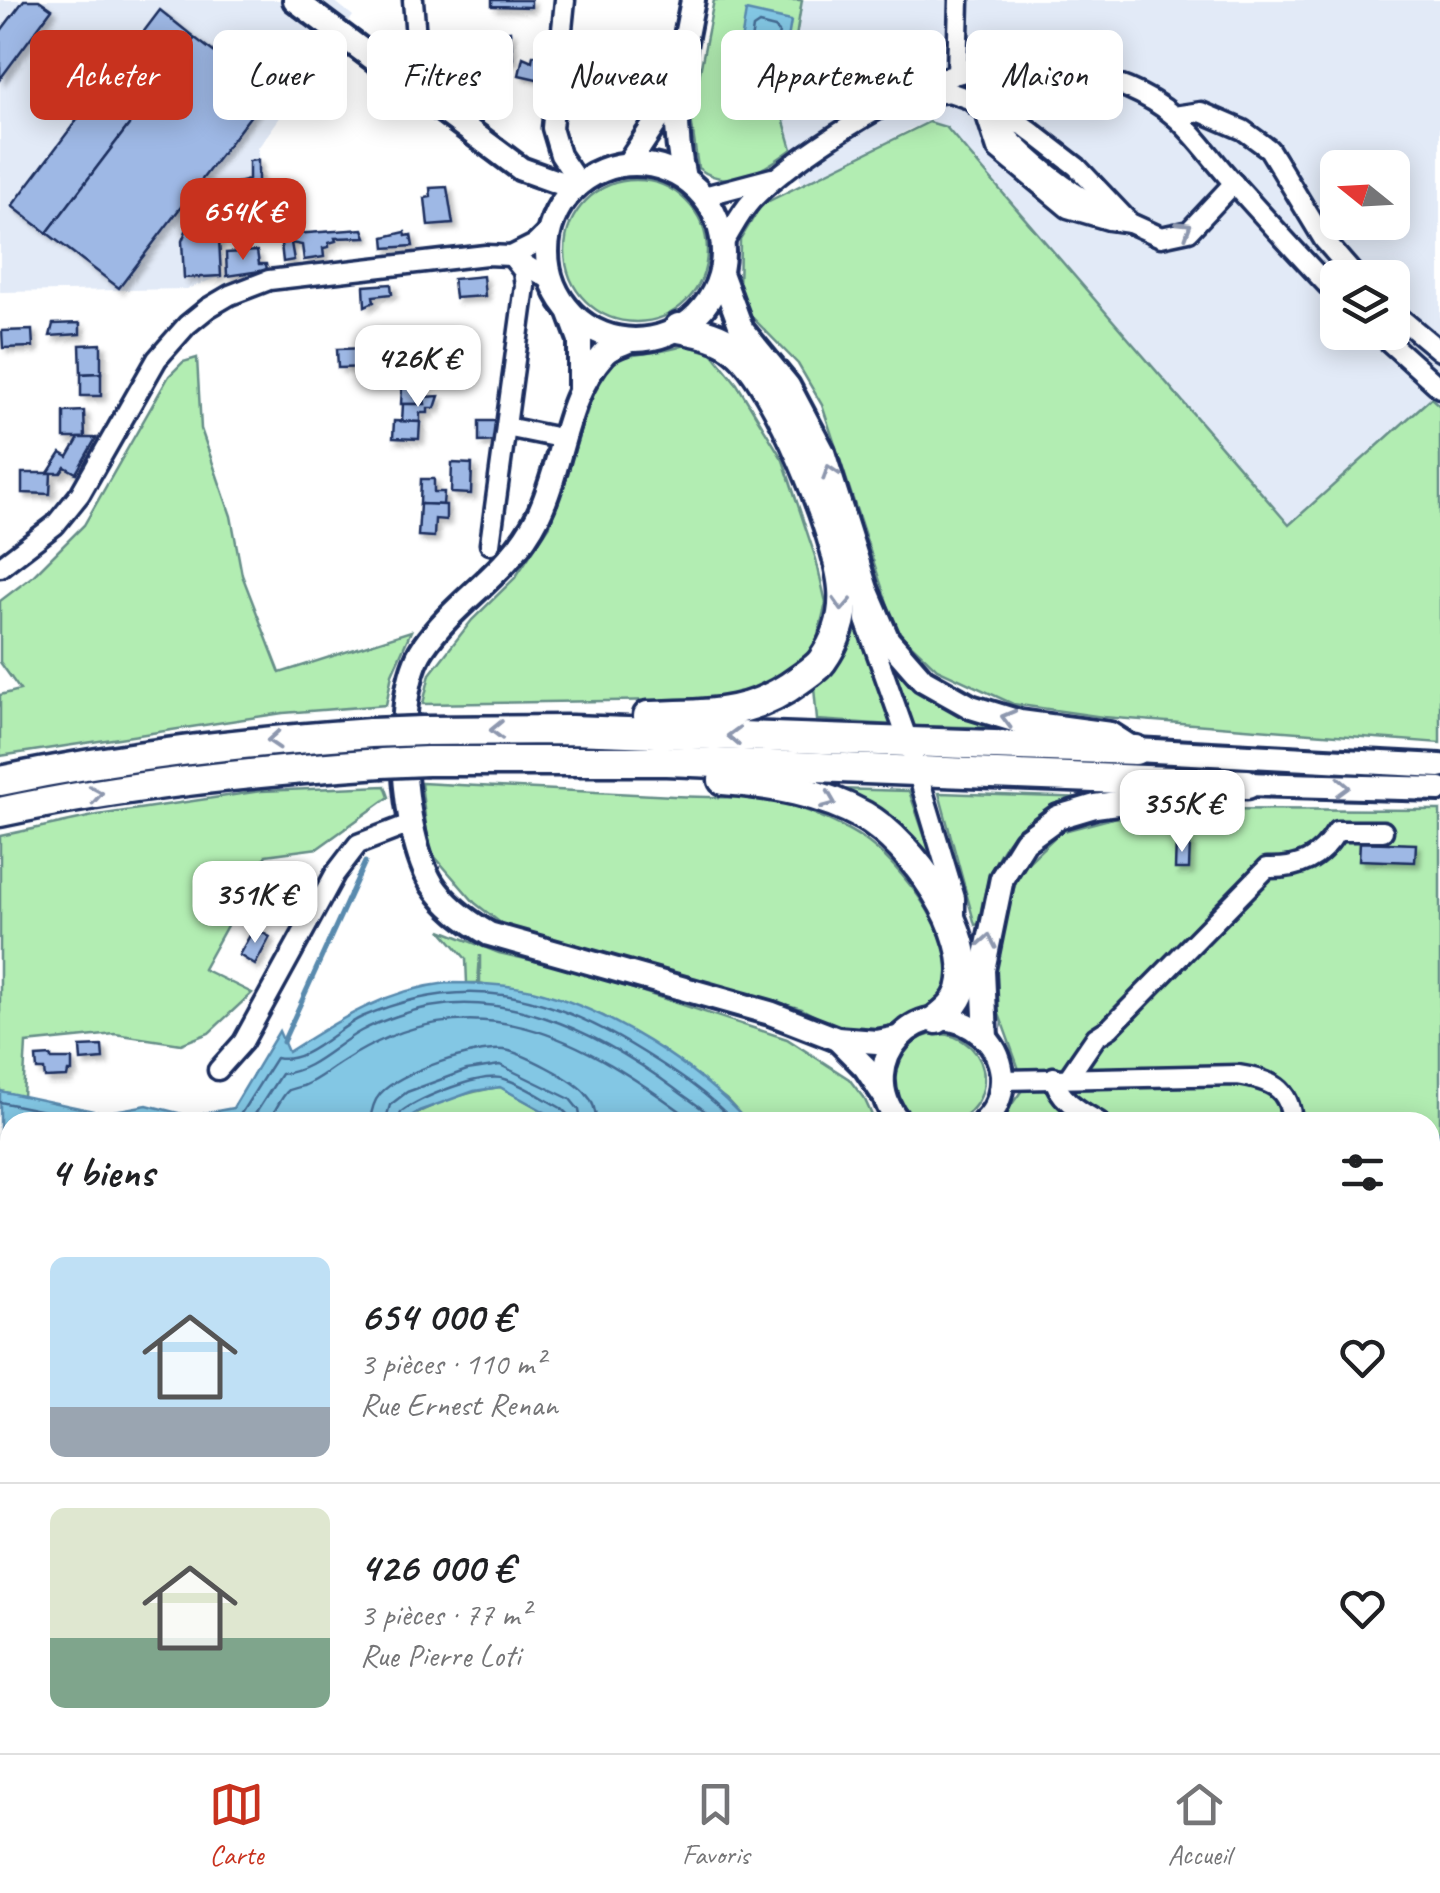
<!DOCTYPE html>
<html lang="fr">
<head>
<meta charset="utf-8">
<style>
	:root { --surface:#fff; --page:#f6f6f6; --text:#202124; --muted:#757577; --line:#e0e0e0; --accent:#c8321e }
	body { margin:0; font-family:Caveat,sans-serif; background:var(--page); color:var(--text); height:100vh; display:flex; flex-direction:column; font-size:38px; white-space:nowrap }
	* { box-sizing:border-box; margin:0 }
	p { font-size:32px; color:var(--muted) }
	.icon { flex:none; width:55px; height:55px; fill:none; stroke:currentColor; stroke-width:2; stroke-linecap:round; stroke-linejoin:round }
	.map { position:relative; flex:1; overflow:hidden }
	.sheet { position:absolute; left:0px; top:1112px; width:1440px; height:642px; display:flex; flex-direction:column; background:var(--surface); border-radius:30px 30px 0 0; box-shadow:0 5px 25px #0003 }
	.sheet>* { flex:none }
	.guide { position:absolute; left:30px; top:30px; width:1380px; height:90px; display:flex; gap:20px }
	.needle { width:65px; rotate:288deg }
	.fabs { position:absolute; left:1320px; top:150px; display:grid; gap:20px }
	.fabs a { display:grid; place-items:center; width:90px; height:90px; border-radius:15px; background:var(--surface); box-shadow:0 5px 25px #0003; font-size:50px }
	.price { position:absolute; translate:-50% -85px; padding:0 22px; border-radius:20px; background:#fff; color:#222; font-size:32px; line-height:65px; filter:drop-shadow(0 2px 5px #0008) }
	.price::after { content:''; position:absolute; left:50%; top:60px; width:30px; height:22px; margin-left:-15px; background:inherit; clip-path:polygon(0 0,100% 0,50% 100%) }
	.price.current { background:var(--accent); color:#fff }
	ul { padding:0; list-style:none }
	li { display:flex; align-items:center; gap:30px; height:250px; padding:0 50px }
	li+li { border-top:2px solid var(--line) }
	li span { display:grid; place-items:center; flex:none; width:280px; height:200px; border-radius:15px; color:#555 }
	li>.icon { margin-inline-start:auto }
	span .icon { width:120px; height:120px; fill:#fffc; stroke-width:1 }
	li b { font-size:42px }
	h2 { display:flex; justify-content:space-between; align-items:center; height:120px; padding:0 50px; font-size:42px }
	.pill { padding:0 35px; border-radius:15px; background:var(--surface); box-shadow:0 5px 25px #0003; font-size:35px; line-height:90px }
	.pill.current { background:var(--accent); color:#fff }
	.tab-bar { display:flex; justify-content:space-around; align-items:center; height:140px; border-top:2px solid var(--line); background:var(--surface); font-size:28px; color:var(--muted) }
	.tab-bar a { display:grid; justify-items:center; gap:5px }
	.tab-bar .current { color:var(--accent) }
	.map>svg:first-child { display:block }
	.built { fill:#e2eaf7; fill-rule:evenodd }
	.green { fill:#b2edb2; stroke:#668e88; stroke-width:2.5 }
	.water { fill:#83c7e4; stroke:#598aae; stroke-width:2.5 }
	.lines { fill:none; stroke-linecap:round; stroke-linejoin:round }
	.shore { stroke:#456c94; stroke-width:2.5 }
	.stream { stroke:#598aae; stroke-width:5 }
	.building { fill:#9eb8e5; stroke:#1b2f5e; stroke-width:2.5; filter:url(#shadow) }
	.minor-casing { stroke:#1b2f5e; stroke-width:25 }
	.major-casing { stroke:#1b2f5e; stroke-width:30 }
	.highway-casing { stroke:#1b2f5e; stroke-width:35 }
	.minor { stroke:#fff; stroke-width:18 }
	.major { stroke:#fff; stroke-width:22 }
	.highway { stroke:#fff; stroke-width:28 }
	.highway-bridge-casing { stroke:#1b2f5e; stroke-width:35; stroke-linecap:butt }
	.highway-bridge { stroke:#fff; stroke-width:28 }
	.oneway { stroke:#8d97ae }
</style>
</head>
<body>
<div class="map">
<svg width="1440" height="1753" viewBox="0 0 1440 1753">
	<defs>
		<filter id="shadow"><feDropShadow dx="4.5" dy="4.5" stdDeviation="2.5" flood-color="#0004"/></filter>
	</defs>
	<rect width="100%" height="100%" fill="#fff"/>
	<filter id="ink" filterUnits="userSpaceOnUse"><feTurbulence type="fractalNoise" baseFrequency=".01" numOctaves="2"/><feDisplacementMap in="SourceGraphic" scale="20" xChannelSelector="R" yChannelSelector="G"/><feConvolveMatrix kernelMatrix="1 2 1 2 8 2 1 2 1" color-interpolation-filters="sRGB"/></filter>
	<g filter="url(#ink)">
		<g class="built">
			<path d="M0 0H333L353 16 258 148V185L220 196 218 220 221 276 187 289 0 292Z"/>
			<path d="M802 0H1440V406L1430 398 1290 526 946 127 929 122 910 129 802 187 783 118ZM1338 168H1392V222H1338ZM1338 278H1392V332H1338Z"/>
			<path d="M1440 1516V1753H1160L1169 1745H1430V1518Z"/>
		</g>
		<g class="green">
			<path d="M714 0H802L783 118 792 149C764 170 731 193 698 168L691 118Z"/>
			<path d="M929 122 946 127 1289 525 1431 398 1440 406V743L1103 717 1013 704 937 669 896 630 822 405 798 364 751 316 739 295 740 240 761 205Z"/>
			<circle cx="636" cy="251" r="71"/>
			<path d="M685 345 712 353 737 384 783 460 816 559 826 603 815 647 785 677 729 699 423 704 430 674 472 620 515 578 550 525 602 366C627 350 657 356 685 345Z"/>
			<path d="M197 358 201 429 231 516 242 575 280 673 411 631 392 674 386 705 283 713 0 756V695L20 690 0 662V601L33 576 84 525 169 376 183 362Z"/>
			<path d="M854 609 891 725 817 720 814 688 833 667Z"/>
			<path d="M892 661 1009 728 912 726Z"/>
			<path d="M421 783C505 787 589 792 673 796 707 798 746 795 779 802 803 807 850 828 869 843 908 873 982 965 929 1011 922 1018 911 1021 902 1025 867 1041 834 1027 802 1009L507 928 475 903 429 850Z"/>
			<path d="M385 786 389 797 318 848 266 855 203 969 252 993 209 1033 181 1044 115 1034 26 1043 23 1097 0 1091V836L98 815 261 791Z"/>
			<path d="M834 789 909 791 935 866C902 826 880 812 834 789Z"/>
			<path d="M939 793 1090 798C1073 804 1054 809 1038 817 998 836 984 884 979 924L975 925Z"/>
			<path d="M1186 809 1440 810V1131L1430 1137V1122H999L1025 1086 989 986 1001 927 1020 870 1060 832 1113 818Z"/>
			<path d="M441 930 499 953 579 971 787 1039 849 1079 865 1100 875 1122H747L727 1100 670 1057 603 1016 480 983V955L478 983H467L466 959Z"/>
			<circle cx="939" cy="1079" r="45"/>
			<path d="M500 1087 563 1122H401C431 1104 465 1092 500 1087Z"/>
			<path d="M10 1690V1745H346L340 1753H0V1695Z"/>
		</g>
		<g class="water">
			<path d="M746 11 791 21 778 99 731 103Z"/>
			<path d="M447 983C476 983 504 984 532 990 608 1009 696 1064 747 1122H563L500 1087 474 1091 419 1111 402 1122H10V1199L0 1197V1091L103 1113 147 1105 190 1116 233 1108 279 1031 288 1052C340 1019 385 990 447 983Z"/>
			<path d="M1440 1131V1442L1430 1447V1137Z"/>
		</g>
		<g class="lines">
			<g class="shore">
				<path d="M759 24 775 28 779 32 770 86 767 90 748 91 744 85 753 28Z"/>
				<path d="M0 1102 98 1122"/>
				<path d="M210 1122 240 1115 276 1058C306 1065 335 1029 362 1017 467 971 550 994 643 1052 675 1072 709 1094 734 1122"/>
				<path d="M250 1122 281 1074C311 1072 335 1045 361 1031 372 1025 385 1020 397 1016 494 979 599 1032 675 1089 689 1100 705 1109 717 1122"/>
				<path d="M268 1122C274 1114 281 1096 289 1090 289 1090 302 1086 303 1086 317 1080 329 1070 342 1062 476 975 582 1038 695 1122"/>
				<path d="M370 1122C371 1112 373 1102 380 1094 400 1072 475 1047 504 1050 521 1052 575 1080 586 1094 594 1102 596 1112 596 1122"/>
				<path d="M385 1122 390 1105 407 1092 467 1070 500 1065 570 1099 579 1110 581 1122"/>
				<path d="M398 1122 401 1112C420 1098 483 1071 505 1079 524 1085 544 1099 561 1108L568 1115 569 1122"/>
			</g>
			<path class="stream" d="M283 1042 365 862"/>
		</g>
		<g class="building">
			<path d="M24 0H39L52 9 0 79V32Z"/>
			<path d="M492 0H531V7L492 6Z"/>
			<path d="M160 10 195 38 47 233 12 206Z"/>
			<path d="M510 31 513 60 479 65 478 61 464 63 461 38Z"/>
			<path d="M195 38 268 93 119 288 47 233Z"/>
			<path d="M533 55 544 56 541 80 519 75 523 57 532 61Z"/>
			<path d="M258 160V185L230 193 228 190 238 187 237 183 249 180V161Z"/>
			<path d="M447 187 453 224 428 226 425 198 431 197 430 188Z"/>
			<path d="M218 220 221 276 184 278 182 241 190 221Z"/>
			<path d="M363 229 366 237 335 238 336 241 329 243V247L323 248 324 257 304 260 302 245 291 243 294 260 283 262 280 235Z"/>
			<path d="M405 232 406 236 411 235 413 246 385 248 384 237Z"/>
			<path d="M257 251 259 264H266L267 270 227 276 226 253Z"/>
			<path d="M483 276 485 296 455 298 453 279Z"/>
			<path d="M391 284 392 294 373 296 374 302 365 306 364 286Z"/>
			<path d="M80 323V334L50 336 53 324Z"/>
			<path d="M32 330 33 347 3 348 2 331Z"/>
			<path d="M101 344V373L81 374 80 345Z"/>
			<path d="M370 348 371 367 338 368 337 349Z"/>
			<path d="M403 370 417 371 415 397 420 398 419 404H401Z"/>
			<path d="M101 373V396H81V374Z"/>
			<path d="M439 396 435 408H428V413H420V422H402L403 404H425L424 397Z"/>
			<path d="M84 411 85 438H64V412Z"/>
			<path d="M394 421 420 422 419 439 393 438Z"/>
			<path d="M479 421H500L499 441 479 442Z"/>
			<path d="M79 438H96L76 473 65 467 61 473H48L61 453 68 457Z"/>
			<path d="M452 463 472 464 471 494 451 493Z"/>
			<path d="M22 473H51L50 494 22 493Z"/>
			<path d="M421 479H434V492H444L443 505 420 504Z"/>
			<path d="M420 504 446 505V520L435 519 434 537 418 536Z"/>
			<path d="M1176 840 1190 841 1189 869H1175Z"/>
			<path d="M1360 842 1416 844 1415 862 1359 860Z"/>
			<path d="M268 870 304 873V888L267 886Z"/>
			<path d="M254 928 270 937 255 965 239 955Z"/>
			<path d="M102 1046 103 1059 81 1061 80 1047Z"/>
			<path d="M51 1056V1059H72V1072H68L67 1077 45 1078 44 1070H37L36 1057Z"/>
			<path d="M6 1574 10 1578V1611L0 1604V1582Z"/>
		</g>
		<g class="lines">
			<g class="minor-casing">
				<g id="minor">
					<path d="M565 0 552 128 560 155 579 183"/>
					<path d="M957 74 959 0"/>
					<path d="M404 83C421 57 415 29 413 0"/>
					<path d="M921 96 949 92 969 99 985 112 1024 126 1077 167 1130 223 1161 237 1189 231 1234 183"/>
					<path d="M985 112 997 149 1068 208 1109 220 1130 223"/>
					<path d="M988 116C1021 153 1059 187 1103 209"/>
					<path d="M1174 116 1201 112 1243 130 1269 149 1324 240 1357 278"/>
					<path d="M704 196 772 178"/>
					<path d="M723 244C732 230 740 213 752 200 790 159 903 88 957 74 1023 56 1122 72 1174 116 1195 134 1212 159 1230 179 1265 218 1301 258 1338 296"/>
					<path d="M511 256 535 244 550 229"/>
					<path d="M1392 311 1440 351"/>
					<path d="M1378 332 1440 388"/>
					<path d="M506 427 565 439"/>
					<path d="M490 544 525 286 523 271 511 256"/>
					<path d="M0 567 55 525 80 494 157 359 187 325 208 308 230 295 269 280 486 255 511 256 552 281"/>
					<path d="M866 592 865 620 908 741 955 898V917"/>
					<path d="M218 1070 243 1042 335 874 358 844 410 824"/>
					<path d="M1054 1077C1057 1099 1082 1112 1099 1122"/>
					<path d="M1068 1078 1096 1037 1110 1028 1267 868C1300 869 1320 859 1337 831H1383"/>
					<path d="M1002 1080 1238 1075C1270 1080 1290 1087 1292 1122"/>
					<path d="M0 1360 10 1361"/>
					<path d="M1430 1545 1440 1542"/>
					<path d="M0 1550 10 1537"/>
					<path d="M636 1745 643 1753"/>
					<path d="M817 1745 827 1750 840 1745"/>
					<path d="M982 1745 1033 1753"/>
					<path d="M352 1753 358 1745"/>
					<path d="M1174 1753 1189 1745"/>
				</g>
			</g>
			<g class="major-casing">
				<g id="major">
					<path d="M295 0 521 169 574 188"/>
					<path d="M628 164 674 95"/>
					<circle cx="635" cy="252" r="88"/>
					<path d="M684 178C669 108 680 68 693 0"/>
					<path d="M721 273 742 330 788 386 823 452 866 589 888 640 923 680 971 707 1020 722 1110 734 1135 750 1440 766"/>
					<path d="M570 313 580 340V389"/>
					<path d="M631 340C622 344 610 347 604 354 564 398 563 465 538 516 509 574 457 598 423 648 391 695 402 836 432 884 446 906 467 921 489 934L770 1013 837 1039 877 1042 897 1038"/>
					<path d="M986 1038 983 970 1002 878 1025 841 1058 817 1095 806 1160 797 1214 796 1247 784 1440 789"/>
					<path d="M837 1039 865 1067 883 1094"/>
					<path d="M899 1122C850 1063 922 985 981 1034 993 1044 1000 1058 1002 1074 1003 1092 997 1110 984 1122"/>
					<path d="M1266 1745 1275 1753"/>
				</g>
			</g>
			<g class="highway-casing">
				<g id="highway">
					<path d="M648 716C706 714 750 717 799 680 807 674 817 668 822 661 837 640 845 615 843 589 839 535 777 382 736 349 719 335 699 332 679 328"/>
					<path d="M423 731 571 730 1135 750"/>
					<path d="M427 761H666L1247 784"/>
					<path d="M723 780C772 784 821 792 864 816 911 843 977 933 961 990 957 1003 947 1011 937 1019"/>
					<path d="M0 781C123 755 246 742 371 733"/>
					<path d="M0 812C126 785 252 772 381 763"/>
				</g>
			</g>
			<use href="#minor" class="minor"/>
			<use href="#major" class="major"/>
			<use href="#highway" class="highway"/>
			<g class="highway-bridge-casing">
				<g id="highway-bridge">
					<path d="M371 733 423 731"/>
					<path d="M381 763 427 761"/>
				</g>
			</g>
			<use href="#highway-bridge" class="highway-bridge"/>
		</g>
		<defs><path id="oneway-chevron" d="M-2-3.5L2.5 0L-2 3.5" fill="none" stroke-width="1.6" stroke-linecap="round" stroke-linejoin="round" transform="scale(2.5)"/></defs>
		<g class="oneway">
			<use href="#oneway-chevron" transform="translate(1185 228) rotate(-32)"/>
			<use href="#oneway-chevron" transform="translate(830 472) rotate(-108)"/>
			<use href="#oneway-chevron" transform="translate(842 604) rotate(93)"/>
			<use href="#oneway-chevron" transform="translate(1008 718) rotate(-165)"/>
			<use href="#oneway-chevron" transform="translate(497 730) rotate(179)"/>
			<use href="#oneway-chevron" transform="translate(734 736) rotate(-178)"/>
			<use href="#oneway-chevron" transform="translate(274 740) rotate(176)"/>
			<use href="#oneway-chevron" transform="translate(1343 787) rotate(2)"/>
			<use href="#oneway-chevron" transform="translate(96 794) rotate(-10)"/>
			<use href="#oneway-chevron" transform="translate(829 801) rotate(22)"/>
			<use href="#oneway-chevron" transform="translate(988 941) rotate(-79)"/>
		</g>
	</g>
</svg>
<div class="fabs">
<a><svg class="needle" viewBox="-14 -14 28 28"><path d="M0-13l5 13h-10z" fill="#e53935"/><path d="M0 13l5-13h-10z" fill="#757577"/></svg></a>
<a><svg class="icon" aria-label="layers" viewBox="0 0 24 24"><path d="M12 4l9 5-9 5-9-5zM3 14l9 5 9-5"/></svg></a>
</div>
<b class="price current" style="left:243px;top:263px">654K €</b>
<b class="price" style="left:418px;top:410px">426K €</b>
<b class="price" style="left:1182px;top:855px">355K €</b>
<b class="price" style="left:255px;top:946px">351K €</b>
<div class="guide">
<a class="pill current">Acheter</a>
<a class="pill">Louer</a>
<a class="pill">Filtres</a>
<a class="pill">Nouveau</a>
<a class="pill">Appartement</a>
<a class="pill">Maison</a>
</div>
<section class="sheet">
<h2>4 biens<svg class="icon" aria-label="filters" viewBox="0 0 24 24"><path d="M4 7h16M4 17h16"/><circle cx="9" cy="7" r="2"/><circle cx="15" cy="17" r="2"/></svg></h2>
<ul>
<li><span style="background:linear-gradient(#bfe0f5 75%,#9aa5b1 0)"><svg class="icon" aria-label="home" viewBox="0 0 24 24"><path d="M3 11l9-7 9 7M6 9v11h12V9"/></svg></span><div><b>654 000 €</b><p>3 pièces · 110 m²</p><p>Rue Ernest Renan</p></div><svg class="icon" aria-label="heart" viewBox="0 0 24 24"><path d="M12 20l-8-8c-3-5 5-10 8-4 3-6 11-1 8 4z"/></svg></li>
<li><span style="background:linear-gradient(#dfe7d0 65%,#7fa58c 0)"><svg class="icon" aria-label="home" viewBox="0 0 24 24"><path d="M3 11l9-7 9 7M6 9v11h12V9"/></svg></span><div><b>426 000 €</b><p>3 pièces · 77 m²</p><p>Rue Pierre Loti</p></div><svg class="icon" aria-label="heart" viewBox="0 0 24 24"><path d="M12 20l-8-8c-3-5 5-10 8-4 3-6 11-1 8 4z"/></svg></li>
</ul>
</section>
</div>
<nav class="tab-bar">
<a class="current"><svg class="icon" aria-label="map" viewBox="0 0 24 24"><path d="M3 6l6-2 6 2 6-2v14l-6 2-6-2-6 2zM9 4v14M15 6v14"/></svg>Carte</a>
<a><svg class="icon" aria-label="saved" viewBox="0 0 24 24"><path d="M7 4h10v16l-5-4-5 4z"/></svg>Favoris</a>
<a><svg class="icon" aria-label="home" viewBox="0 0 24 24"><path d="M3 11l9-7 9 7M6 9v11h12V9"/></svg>Accueil</a>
</nav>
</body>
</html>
